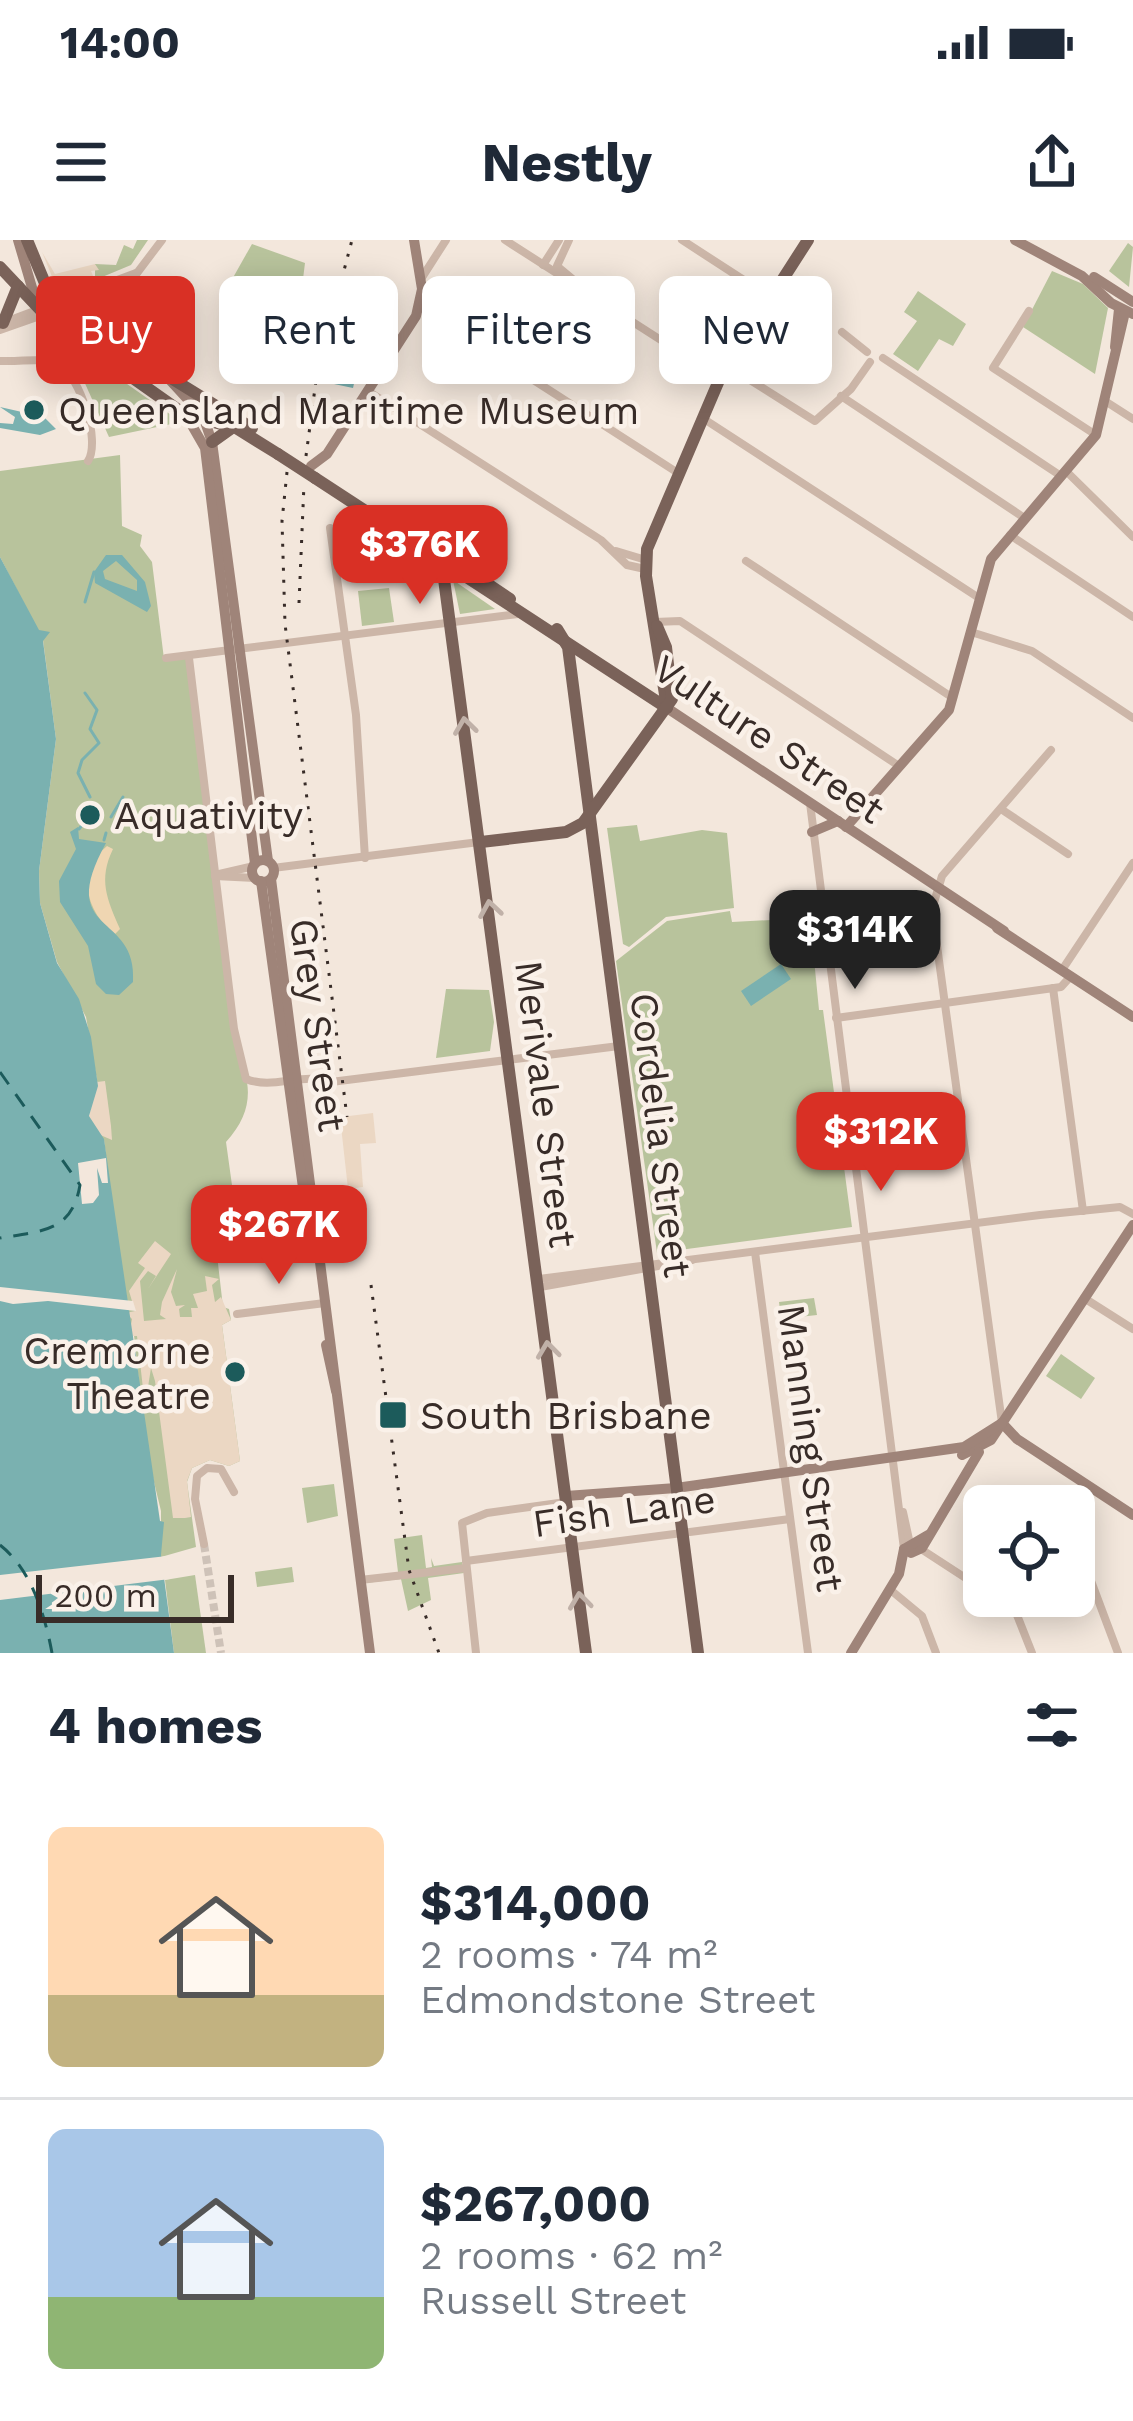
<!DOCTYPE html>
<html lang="en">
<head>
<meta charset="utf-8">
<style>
	:root { --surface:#fff; --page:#f6f6f7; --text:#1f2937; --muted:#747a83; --line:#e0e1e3; --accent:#d93025 }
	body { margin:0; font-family:"Work Sans",sans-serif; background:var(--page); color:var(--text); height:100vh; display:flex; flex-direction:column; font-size:45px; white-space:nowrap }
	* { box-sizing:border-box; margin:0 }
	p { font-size:39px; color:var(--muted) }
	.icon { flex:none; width:66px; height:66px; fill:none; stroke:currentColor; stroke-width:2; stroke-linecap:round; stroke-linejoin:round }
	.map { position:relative; height:1413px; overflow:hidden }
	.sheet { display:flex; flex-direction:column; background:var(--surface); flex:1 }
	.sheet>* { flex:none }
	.hud { position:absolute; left:36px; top:36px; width:1062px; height:108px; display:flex; gap:24px }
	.buttons { position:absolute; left:963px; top:1245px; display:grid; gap:24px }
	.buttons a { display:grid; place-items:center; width:132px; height:132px; border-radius:18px; background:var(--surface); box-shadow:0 6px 30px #0003; font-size:60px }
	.scale { position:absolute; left:36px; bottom:30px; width:198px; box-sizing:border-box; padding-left:12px; border:6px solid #382c28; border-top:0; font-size:33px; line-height:42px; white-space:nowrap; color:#382c28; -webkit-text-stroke:9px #faf1e9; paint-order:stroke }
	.price { position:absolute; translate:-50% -102px; padding:0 27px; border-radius:24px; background:var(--accent); color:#fff; font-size:39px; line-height:78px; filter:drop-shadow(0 3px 6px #0008) }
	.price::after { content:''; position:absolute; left:50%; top:72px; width:36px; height:27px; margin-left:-18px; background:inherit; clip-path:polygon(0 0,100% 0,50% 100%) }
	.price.current { background:#222; color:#fff }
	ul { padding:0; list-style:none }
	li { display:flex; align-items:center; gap:36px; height:300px; padding:0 48px }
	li+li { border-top:3px solid var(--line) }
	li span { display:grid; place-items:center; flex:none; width:336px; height:240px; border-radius:18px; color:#555 }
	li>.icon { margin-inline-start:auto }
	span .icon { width:144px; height:144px; fill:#fffc; stroke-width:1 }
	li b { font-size:51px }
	h2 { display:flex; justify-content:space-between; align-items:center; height:144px; padding:0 48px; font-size:51px }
	.chip { padding:0 42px; border-radius:18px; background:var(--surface); box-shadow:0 6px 30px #0003; font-size:42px; line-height:108px }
	.chip.current { background:var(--accent); color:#fff }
	.status { display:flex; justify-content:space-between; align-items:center; height:84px; padding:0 60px; background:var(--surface); direction:ltr }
	.status svg { height:33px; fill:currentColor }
	header { display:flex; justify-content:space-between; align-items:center; height:156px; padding:0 48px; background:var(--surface); font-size:54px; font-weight:700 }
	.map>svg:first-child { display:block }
	.green { fill:#b8c39c }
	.sand { fill:#efd6b2 }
	.plaza { fill:#ebd7c3 }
	.water { fill:#7ab1b0; fill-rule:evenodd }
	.pier { fill:#f3e7dc }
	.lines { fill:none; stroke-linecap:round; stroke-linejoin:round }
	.stream { stroke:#7ab1b0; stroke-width:3 }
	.ferry { stroke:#1c5b5b; stroke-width:3; stroke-dasharray:15 12; stroke-linecap:butt }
	.street-tunnel { stroke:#cec2b8; stroke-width:8; stroke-dasharray:8 4; stroke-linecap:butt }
	.street { stroke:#ccb6a8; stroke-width:8 }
	.secondary { stroke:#9f8479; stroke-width:10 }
	.primary { stroke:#7a6259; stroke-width:12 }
	.rail { stroke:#382c28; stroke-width:3; stroke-dasharray:3 9; stroke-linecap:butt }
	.primary-bridge { stroke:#7a6259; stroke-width:12 }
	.oneway { stroke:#c0b1a8 }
	.poi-dot { fill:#1c5b5b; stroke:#faf1e9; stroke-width:4.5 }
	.labels { text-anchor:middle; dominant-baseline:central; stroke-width:9; stroke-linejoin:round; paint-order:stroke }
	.poi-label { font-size:39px; fill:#382c28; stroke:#faf1e9; text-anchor:start }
	.street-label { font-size:39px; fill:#382c28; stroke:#faf1e9 }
</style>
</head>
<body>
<div class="status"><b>14:00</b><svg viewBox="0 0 49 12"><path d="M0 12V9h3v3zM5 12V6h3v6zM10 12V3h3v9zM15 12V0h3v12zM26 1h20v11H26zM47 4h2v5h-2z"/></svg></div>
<header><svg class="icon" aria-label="menu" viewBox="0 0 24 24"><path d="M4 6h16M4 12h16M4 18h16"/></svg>Nestly<svg class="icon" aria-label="share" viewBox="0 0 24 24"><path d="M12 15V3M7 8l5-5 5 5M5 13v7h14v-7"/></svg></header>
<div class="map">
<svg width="1133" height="1413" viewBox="0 0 1133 1413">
	<rect width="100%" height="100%" fill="#f3e7dc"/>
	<g class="green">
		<path d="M137 0H148L131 25 95 40V24L116 25 124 5 133 9Z"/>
		<path d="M1128 3 1133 7 1129 47 1109 31Z"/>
		<path d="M252 4 305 23 296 96 226 50Z"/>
		<path d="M1052 31 1083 44 1108 68 1095 134 1023 87Z"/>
		<path d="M918 51 966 84 953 106 939 99 918 131 893 114 917 81 904 72Z"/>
		<path d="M66 101 181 182 109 197Z"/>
		<path d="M120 215 122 286 142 295 140 306 152 322 164 419 189 418 237 810C253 846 253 872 226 902L236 974 213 980 223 1067 229 1069 231 1080 222 1085 240 1221 229 1226 210 1220 192 1228 187 1242 196 1307 161 1317V1271L146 1209 134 1095 129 1096 104 900 98 894V846L86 777 57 722 40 663 39 631 56 499 43 400 0 317V231Z"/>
		<path d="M453 340 495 369 460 374Z"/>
		<path d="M389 348 394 382 362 386 358 351Z"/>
		<path d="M637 585 640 601 702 590 727 593 734 668 666 677 629 707 623 704 607 588Z"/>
		<path d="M730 671 732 682 810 678 819 770H823L852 987 657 1013 616 721 667 681Z"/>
		<path d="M446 749 489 750 494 782 490 811 436 818Z"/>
		<path d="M814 1058 817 1075 781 1079 779 1062Z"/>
		<path d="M1061 1114 1095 1138 1081 1159 1046 1136Z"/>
		<path d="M334 1244 338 1276 307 1283 302 1248Z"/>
		<path d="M422 1295 426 1328 432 1327 431 1318 434 1326 462 1322 464 1333 428 1338 431 1360 408 1371 401 1339 365 1343 398 1332 394 1299Z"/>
		<path d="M292 1327 294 1342 257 1347 255 1332Z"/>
		<path d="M195 1335 206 1413H174L165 1340Z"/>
	</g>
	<path class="sand" d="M107 606 113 609C98 640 107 659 120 689L115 694C86 672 75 632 107 606Z"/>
	<g class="plaza">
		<path d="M42 12 55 34 95 24 99 30 91 31 97 46 59 54Z"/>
		<path d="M135 45 143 50 116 95 79 74V67Z"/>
		<path d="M105 841 111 886 112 900 98 894 89 877 97 842Z"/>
		<path d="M339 868 341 877 373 873 376 903 360 904 363 947 348 949Z"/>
		<path d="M155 1001 171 1014 148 1049 156 1036 148 1031 140 1041 144 1081 166 1079 160 1075 162 1062 177 1029 171 1052 176 1066 185 1065 179 1069 180 1077H192L191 1068H198L193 1054 207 1051 205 1036 219 1039 212 1045 215 1062 221 1057 231 1080 222 1085 240 1221 229 1226 210 1220 192 1228 187 1241 191 1277 185 1278H173L155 1141 151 1128 145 1166 137 1096H129L132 1079 126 1073 135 1071 129 1051 145 1028 138 1023Z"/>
	</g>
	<g class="water">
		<path d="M343 100 363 104 353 148 334 144Z"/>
		<path d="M0 167 44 177 56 189 40 195 0 188V183L13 184 15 177Z"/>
		<path d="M106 315H122L145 342 151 366 147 372 95 343 94 332ZM116 321 137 340V351L105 339 103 331Z"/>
		<path d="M0 317 39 390 50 392 43 401 56 499 39 631 40 663 57 723 79 759 91 797 98 846 89 876 104 899 160 1281 164 1282 161 1315 174 1413H0Z"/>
		<path d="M78 587 79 599 106 603C54 697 138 671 133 742L119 755 106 754 96 744 88 706 60 662 59 641 76 609 70 592Z"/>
		<path d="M781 724 791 739 751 766 741 751Z"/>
	</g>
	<g class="pier">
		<path d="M106 918 108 943H102L97 928 99 955 93 963 82 964 78 923Z"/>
		<path d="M0 1047 133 1061 136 1071 48 1061 13 1064 0 1061Z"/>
		<path d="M167 1316 170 1339 0 1360V1335Z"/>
	</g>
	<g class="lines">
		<g class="stream">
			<path d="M85 362 94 332"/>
			<path d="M85 453 97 470 90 489 99 503 82 520 78 533 90 557"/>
			<path d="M111 577 123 557"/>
			<path d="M79 589 83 584"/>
			<path d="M104 600 106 593"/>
		</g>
		<g class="ferry">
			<path d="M0 832 80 945C72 992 42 991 0 998"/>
			<path d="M0 1305C31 1329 45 1375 52 1413"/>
		</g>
		<path class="street-tunnel" d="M204 1304 221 1413"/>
		<g class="street">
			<path d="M505 0 720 138"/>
			<path d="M569 0 557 26 581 46"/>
			<path d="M682 0 770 57"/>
			<path d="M543 25 559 0"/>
			<path d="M421 39 446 0"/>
			<path d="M420 67 678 233"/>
			<path d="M1029 71 993 128 1096 195"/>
			<path d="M5 82 136 33"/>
			<path d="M0 90 128 45 162 0"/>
			<path d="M842 92 867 112"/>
			<path d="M883 118 1061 236"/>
			<path d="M0 121C16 122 45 117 59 124 80 136 101 201 88 221"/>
			<path d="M728 126 815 181 851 149 870 122"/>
			<path d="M368 151 601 300 627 325 645 329"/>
			<path d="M841 156 1023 277"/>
			<path d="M1105 161 1133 179"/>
			<path d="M704 179 979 358"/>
			<path d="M1066 231 1133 297"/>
			<path d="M330 288 356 475 365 618"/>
			<path d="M1010 295 1133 377"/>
			<path d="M616 311 646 320"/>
			<path d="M746 321 953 458"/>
			<path d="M655 382 680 381 899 526"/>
			<path d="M971 392 1032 411 1133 478"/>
			<path d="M166 418 518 374"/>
			<path d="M189 418 234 789 246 839C273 850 303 832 331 842L619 806"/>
			<path d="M810 563 904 1309"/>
			<path d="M1001 569 1068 614"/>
			<path d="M273 628 479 602"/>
			<path d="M215 635 254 626"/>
			<path d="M215 636 255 638"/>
			<path d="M1062 730 1133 623"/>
			<path d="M1053 748 1083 971"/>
			<path d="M836 778 1061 747 1071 736"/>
			<path d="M755 1012 808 1413"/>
			<path d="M539 1039 1040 975 1120 967 1133 974"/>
			<path d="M540 1047 692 1020"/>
			<path d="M1084 1058 1133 1089"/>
			<path d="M237 1074 325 1063"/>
			<path d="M1002 1183 932 669 942 636 1051 510"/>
			<path d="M903 1272 910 1304"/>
			<path d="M204 1304 195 1259 197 1236 207 1228 221 1229 234 1252"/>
			<path d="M921 1309 984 1350"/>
			<path d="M466 1321 790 1279"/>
			<path d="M1088 1333 1118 1413"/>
			<path d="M360 1340 466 1328"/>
			<path d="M1074 1347 1091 1341"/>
			<path d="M893 1352 922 1376 936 1413"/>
			<path d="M992 1356 1015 1370 1032 1413"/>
			<path d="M1015 1370 1050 1356"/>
			<path d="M476 1413 462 1283 487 1273 566 1262"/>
		</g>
		<g class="secondary">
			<path d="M18 0 38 68"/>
			<path d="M1015 0 1082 36 1111 63 1133 74"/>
			<path d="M1094 37 1133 62"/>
			<path d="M1115 107 1119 69"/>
			<path d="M170 140 203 176 212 202 268 621"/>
			<path d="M186 175 205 208 255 624"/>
			<path d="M311 226 327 214 416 76 422 49 414 0"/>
			<path d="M667 468 1004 691"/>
			<path d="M846 587 949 470 991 319 1096 195 1125 72"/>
			<path d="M812 592 838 581"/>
			<circle cx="263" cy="631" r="11"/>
			<path d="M271 639 370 1413"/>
			<path d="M261 641 305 962"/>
			<path d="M997 688 1133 777"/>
			<path d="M326 1105 336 1151"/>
			<path d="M1002 1183 1017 1199 1133 1275"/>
			<path d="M962 1215 991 1200 1133 985"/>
			<path d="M566 1256 676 1248 964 1207 1002 1183"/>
			<path d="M904 1309 911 1313 922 1308 979 1212"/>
			<path d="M851 1413 899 1334 904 1309 928 1295"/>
		</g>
		<g class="primary">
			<path d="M27 0 49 53 67 74 252 188"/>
			<path d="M0 27 48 78 184 174 236 188 278 214"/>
			<path d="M3 83 18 46"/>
			<path d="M718 140 808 0"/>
			<path d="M212 202 233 187"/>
			<path d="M315 238 667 468"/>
			<path d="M397 283 510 359"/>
			<path d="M442 324 586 1413"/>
			<path d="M557 389 568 407 698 1413"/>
			<path d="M667 467 646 336 647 309 720 138"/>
			<path d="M481 602 566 592 583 583 672 459 666 407 657 386"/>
		</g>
		<g class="rail">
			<path d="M306 216 317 133 352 0"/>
			<path d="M287 232 282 281 285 384 347 877"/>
			<path d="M299 363 304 244"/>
			<path d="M371 1045 409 1330 439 1413"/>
		</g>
		<path class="primary-bridge" d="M278 214 315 238"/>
	</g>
	<defs><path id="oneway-chevron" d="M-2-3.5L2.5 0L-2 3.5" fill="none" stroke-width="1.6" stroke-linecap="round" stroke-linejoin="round" transform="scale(3)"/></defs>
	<g class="oneway">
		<use href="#oneway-chevron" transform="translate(465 486) rotate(-98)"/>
		<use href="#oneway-chevron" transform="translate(490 669) rotate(-99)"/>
		<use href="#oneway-chevron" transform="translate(548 1110) rotate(-97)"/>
		<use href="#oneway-chevron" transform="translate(580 1361) rotate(-97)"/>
	</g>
	<g class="poi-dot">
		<circle cx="34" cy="170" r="12"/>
		<circle cx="90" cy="575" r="12"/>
		<circle cx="235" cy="1132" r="12"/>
		<rect x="378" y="1160" width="30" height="30" rx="6"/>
	</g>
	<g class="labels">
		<g class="poi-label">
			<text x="58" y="170">Queensland Maritime Museum</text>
			<text x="114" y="575">Aquativity</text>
			<text x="211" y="1110" text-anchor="end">Cremorne<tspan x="211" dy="45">Theatre</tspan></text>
			<text x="420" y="1175">South Brisbane</text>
		</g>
		<g class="street-label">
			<text transform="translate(769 499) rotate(34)">Vulture Street</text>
			<text transform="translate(318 785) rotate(82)">Grey Street</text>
			<text transform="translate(546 864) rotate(83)">Merivale Street</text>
			<text transform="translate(661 895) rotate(83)">Cordelia Street</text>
			<text transform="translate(811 1208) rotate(82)">Manning Street</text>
			<text transform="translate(624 1271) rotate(-8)">Fish Lane</text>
		</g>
	</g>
</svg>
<div class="buttons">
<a><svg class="icon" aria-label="locate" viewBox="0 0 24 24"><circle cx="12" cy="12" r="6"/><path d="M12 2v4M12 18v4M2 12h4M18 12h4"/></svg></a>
</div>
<div class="scale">200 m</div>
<b class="price" style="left:420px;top:367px">$376K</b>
<b class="price current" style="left:855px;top:752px">$314K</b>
<b class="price" style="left:881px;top:954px">$312K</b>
<b class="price" style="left:279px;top:1047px">$267K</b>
<div class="hud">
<a class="chip current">Buy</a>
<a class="chip">Rent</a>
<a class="chip">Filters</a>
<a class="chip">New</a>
</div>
</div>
<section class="sheet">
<h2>4 homes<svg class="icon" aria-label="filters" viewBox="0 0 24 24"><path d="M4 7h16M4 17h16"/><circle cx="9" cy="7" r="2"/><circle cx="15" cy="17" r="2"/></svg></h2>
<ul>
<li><span style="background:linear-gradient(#ffd9b3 70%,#c2b280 0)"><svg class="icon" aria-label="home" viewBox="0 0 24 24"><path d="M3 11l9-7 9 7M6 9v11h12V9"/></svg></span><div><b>$314,000</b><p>2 rooms · 74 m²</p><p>Edmondstone Street</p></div></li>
<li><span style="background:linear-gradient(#a9c7e8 70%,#8fb573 0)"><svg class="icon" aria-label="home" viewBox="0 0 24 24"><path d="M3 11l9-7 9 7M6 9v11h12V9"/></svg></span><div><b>$267,000</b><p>2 rooms · 62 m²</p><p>Russell Street</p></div></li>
</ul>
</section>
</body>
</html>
